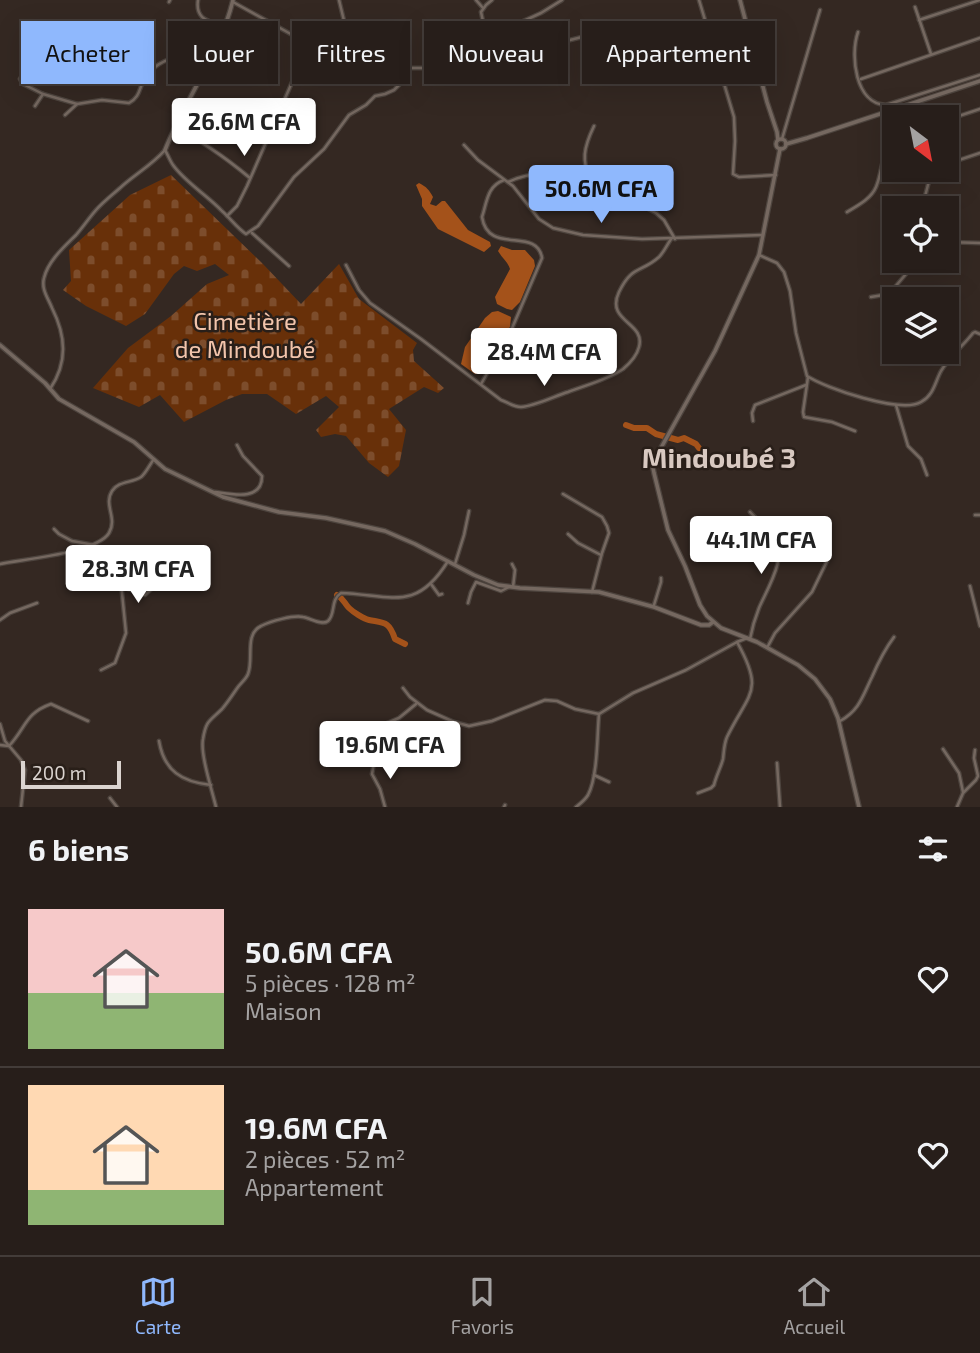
<!DOCTYPE html>
<html lang="fr">
<head>
<meta charset="utf-8">
<style>
	:root { --surface:#271e1a; --page:#332b27; --text:#f1f3f6; --muted:#a4a2a2; --line:#433c39; --accent:#8fb8fd }
	body { margin:0; font-family:"Exo 2",sans-serif; background:var(--page); color:var(--text); height:100vh; display:flex; flex-direction:column; font-size:26px; white-space:nowrap }
	* { box-sizing:border-box; margin:0 }
	p { font-size:23px; color:var(--muted) }
	.icon { flex:none; width:38px; height:38px; fill:none; stroke:currentColor; stroke-width:2; stroke-linecap:round; stroke-linejoin:round }
	.map { position:relative; height:807px; overflow:hidden }
	.details { display:flex; flex-direction:column; background:var(--surface); flex:1 }
	.details>* { flex:none }
	.top-card { position:absolute; left:21px; top:21px; width:938px; height:63px; display:flex; gap:14px }
	.needle { width:46px; rotate:148deg }
	.fabs { position:absolute; left:882px; top:105px; display:grid; gap:14px }
	.fabs a { display:grid; place-items:center; width:77px; height:77px; border-radius:0px; background:var(--surface); box-shadow:0 7px 28px #0002,0 0 0 2px var(--line); font-size:35px }
	.scale { position:absolute; left:21px; bottom:18px; width:100px; box-sizing:border-box; padding-left:7px; border:4px solid #dbd4d0; border-top:0; font-size:19px; line-height:24px; white-space:nowrap; color:#dbd4d0; -webkit-text-stroke:5px #291f19; paint-order:stroke }
	.price { position:absolute; translate:-50% -60px; padding:0 16px; border-radius:7px; background:#fff; color:#222; font-size:23px; line-height:46px; filter:drop-shadow(0 2px 4px #0008) }
	.price::after { content:''; position:absolute; left:50%; top:42px; width:21px; height:16px; margin-left:-10px; background:inherit; clip-path:polygon(0 0,100% 0,50% 100%) }
	.price.current { background:var(--accent); color:#111 }
	ul { padding:0; list-style:none }
	li { display:flex; align-items:center; gap:21px; height:175px; padding:0 28px }
	li+li { border-top:2px solid var(--line) }
	li span { display:grid; place-items:center; flex:none; width:196px; height:140px; border-radius:0px; color:#555 }
	li>.icon { margin-inline-start:auto }
	span .icon { width:84px; height:84px; fill:#fffc; stroke-width:1 }
	li b { font-size:30px }
	h2 { display:flex; justify-content:space-between; align-items:center; height:84px; padding:0 28px; font-size:30px }
	.pill { padding:0 24px; border-radius:0px; background:var(--surface); box-shadow:0 7px 28px #0002,0 0 0 2px var(--line); font-size:24px; line-height:63px }
	.pill.current { background:var(--accent); color:#111 }
	.dock { display:flex; justify-content:space-around; align-items:center; height:98px; border-top:2px solid var(--line); background:var(--surface); font-size:19px; color:var(--muted) }
	.dock a { display:grid; justify-items:center; gap:4px }
	.dock .current { color:var(--accent) }
	.map>svg:first-child { display:block }
	.cemetery { fill:url(#cemetery-stones) }
	.water { fill:#a4521a }
	.lines { fill:none; stroke-linecap:round; stroke-linejoin:round }
	.river { stroke:#a4521a; stroke-width:6 }
	.minor-casing { stroke:#4d443e; stroke-width:5 }
	.tertiary-casing { stroke:#4d443e; stroke-width:6 }
	.minor { stroke:#756860; stroke-width:2.5 }
	.tertiary { stroke:#756860; stroke-width:3.5 }
	.labels { text-anchor:middle; dominant-baseline:central; stroke-width:5; stroke-linejoin:round; paint-order:stroke }
	.park-label { font-size:24px; fill:#f2c4ab; stroke:#291f19 }
	.quarter-label { font-size:28px; font-weight:bold; fill:#d8c9c1; stroke:#291f19 }
</style>
</head>
<body>
<div class="map">
<svg width="980" height="807" viewBox="0 0 980 807">
	<defs>
		<pattern id="cemetery-stones" width="16" height="16" patternUnits="userSpaceOnUse" patternTransform="scale(1.75)"><rect width="16" height="16" fill="#683009"/><path d="M2 7V4a2 2 0 0 1 4 0v3zM10 15v-3a2 2 0 0 1 4 0v3z" fill="#7d4d2c"/></pattern>
	</defs>
	<rect width="100%" height="100%" fill="#342822"/>
	<path class="cemetery" d="M171 175 263 264 301 304 339 264 359 299 417 343 413 350 414 361 444 388 438 393 424 387 389 409 406 430 399 466 388 477 369 463 346 436 335 434 321 437 316 430 339 407 326 396 296 414 267 394H242L226 400 184 422 160 395 139 407 93 388 128 348 171 316 207 284 229 275 215 264 197 271 184 266 174 274 145 314 126 326 86 306 63 290 71 281 69 250 130 195Z"/>
	<g class="water">
		<path d="M419 183C427 187 429 190 433 197L430 204 436 206 442 201H445L468 230 490 242 491 246 484 252 438 229 422 206V199L416 185Z"/>
		<path d="M501 246 512 250H525L534 260 535 266 520 302 512 310 507 309 497 304 495 297 510 269C508 262 502 258 498 251Z"/>
		<path d="M498 311 511 317 510 327 480 373 475 374 461 364 465 347 485 318 492 312Z"/>
	</g>
	<g class="lines">
		<g class="river">
			<path d="M626 425 634 428H647L656 434 678 440 684 438 696 444 699 448"/>
			<path d="M337 595C344 599 344 603 349 608 353 612 364 619 369 620 384 623 389 621 395 639L405 644"/>
		</g>
		<g class="minor-casing">
			<g id="minor">
				<path d="M198 0C195 20 209 21 225 27"/>
				<path d="M339 0 346 29 358 57"/>
				<path d="M476 0 483 8"/>
				<path d="M699 0 734 117 735 141 733 174 739 177 776 175"/>
				<path d="M169 2 170 0"/>
				<path d="M915 7 931 54"/>
				<path d="M919 20 980 0"/>
				<path d="M346 27 356 37"/>
				<path d="M58 28 80 38 132 55 151 71"/>
				<path d="M508 28 541 13 562 0"/>
				<path d="M490 31 484 26 481 12 486 5 492 0"/>
				<path d="M858 32C850 55 855 104 886 105L980 75"/>
				<path d="M350 41 379 23"/>
				<path d="M213 54 241 67"/>
				<path d="M29 66 20 79 23 84 43 94 77 104 102 100 129 103C140 97 139 89 144 79 151 68 165 58 178 58L205 70"/>
				<path d="M861 79 980 38"/>
				<path d="M35 106 43 94"/>
				<path d="M65 115 77 104"/>
				<path d="M947 120 980 109"/>
				<path d="M175 128C203 141 226 158 250 178"/>
				<path d="M782 139 820 10"/>
				<path d="M464 145 478 160 513 186 539 219 553 228 583 235 642 239 762 235"/>
				<path d="M947 164 980 153"/>
				<path d="M508 182C521 176 538 173 552 174 577 175 632 200 656 213L664 220 675 239"/>
				<path d="M590 183C582 159 583 149 594 126"/>
				<path d="M943 204 944 208"/>
				<path d="M922 208 929 181 937 170"/>
				<path d="M847 212C857 206 871 199 876 187 883 171 880 155 894 141"/>
				<path d="M227 216 237 206 247 186 303 57 304 49 298 38 233 2"/>
				<path d="M252 233 289 266"/>
				<path d="M947 242 980 243"/>
				<path d="M759 255 777 263 784 272 790 291 796 333 807 376C825 388 901 414 921 402 934 395 935 382 941 371 950 356 963 346 973 333L975 332 980 334"/>
				<path d="M346 265 359 290 370 303 421 339 501 400C507 402 514 407 521 407 535 406 555 396 568 392 586 385 607 380 623 369 629 364 637 355 639 347 646 322 605 322 619 292 632 265 641 273 659 257 664 252 667 245 671 239"/>
				<path d="M871 297 889 294 917 261"/>
				<path d="M931 352 948 362"/>
				<path d="M902 354 905 352"/>
				<path d="M808 377 803 412 804 417 832 422 855 431"/>
				<path d="M481 384 510 333 542 258C537 226 488 256 482 217 487 202 487 186 504 180"/>
				<path d="M50 389C68 362 66 336 52 308 48 298 41 289 44 278 48 261 64 247 76 235 83 227 89 218 96 210 103 202 112 195 120 188 134 175 152 165 165 150 168 155 170 161 173 165 185 182 208 196 222 211 231 219 237 228 246 234L258 226 294 177 324 149 349 115 366 105 375 96 385 94 394 90 401 83 406 70 410 68H460L492 64 513 57 533 54 570 40 606 31 625 33 653 44 671 43 695 47 711 42"/>
				<path d="M896 405 908 446 921 459 927 475"/>
				<path d="M753 421 752 413 755 405 806 385"/>
				<path d="M215 492C231 494 262 502 262 476L243 456 237 445"/>
				<path d="M563 494 602 517 607 526 609 533 602 553 592 592"/>
				<path d="M975 515H980"/>
				<path d="M54 529 59 534 72 541 94 545 112 561 120 573 126 633 115 663 101 670"/>
				<path d="M568 534 578 543 601 555"/>
				<path d="M0 564C24 559 97 553 109 533 118 518 103 505 112 491 118 481 132 483 141 477 146 473 150 464 154 459"/>
				<path d="M455 564 464 535 469 511"/>
				<path d="M512 564 515 570 513 587"/>
				<path d="M123 580 128 589 145 595 158 583 172 584"/>
				<path d="M431 584 439 595 442 594"/>
				<path d="M970 586 980 626"/>
				<path d="M468 603 471 592 476 582 501 591 509 587"/>
				<path d="M654 605 661 582V578"/>
				<path d="M0 620 10 613 37 603"/>
				<path d="M750 639C752 628 755 618 759 608 767 589 789 555 774 535 767 527 757 520 750 512"/>
				<path d="M768 646 775 633 812 592 827 561"/>
				<path d="M403 688 410 697 427 710 454 722 469 726 492 721 545 700 557 701 575 709 599 714 633 693 686 670 737 642 747 638"/>
				<path d="M840 721C860 710 863 695 872 677 878 663 885 649 894 637"/>
				<path d="M0 724 5 741 21 760 25 770 21 807"/>
				<path d="M371 730 399 718 416 704"/>
				<path d="M159 741C164 771 182 782 211 785"/>
				<path d="M0 745 9 746C26 728 25 713 51 704L88 721"/>
				<path d="M943 749 959 773 963 792"/>
				<path d="M375 757 372 774 380 789 385 807"/>
				<path d="M777 763 780 807"/>
				<path d="M594 775 609 782"/>
				<path d="M698 793 711 788 714 785C716 776 721 767 723 759 724 751 724 744 727 737 749 692 765 692 737 642"/>
				<path d="M110 798 117 807"/>
				<path d="M216 807C212 790 200 754 203 739 206 720 210 721 222 709 228 702 233 694 238 687 241 683 246 679 248 674 254 659 244 634 261 626 271 621 293 615 303 617 310 618 322 626 328 621 336 614 330 600 341 593 391 595 416 613 448 561"/>
				<path d="M504 807 505 805"/>
				<path d="M576 807C581 803 585 800 588 795 598 776 597 735 599 714"/>
				<path d="M957 807 963 793 976 780 978 776 974 758 975 750"/>
			</g>
		</g>
		<g class="tertiary-casing">
			<g id="tertiary">
				<path d="M740 0 767 102 777 132 778 140"/>
				<circle cx="781" cy="144" r="5"/>
				<path d="M786 144 807 138 980 81"/>
				<path d="M780 149 759 255 715 351 657 455 653 468 654 473 668 530 685 566 700 605 707 616 721 628 757 642 798 665 815 679 830 699 838 718 859 807"/>
				<path d="M165 150C185 99 220 54 233 0"/>
				<path d="M0 345 45 383 59 399 134 442 165 469 223 497 279 512 326 518 385 531 415 544 474 575 498 585 520 588 599 592 654 607 701 625H709L713 622"/>
			</g>
		</g>
		<use href="#minor" class="minor"/>
		<use href="#tertiary" class="tertiary"/>
	</g>
	<g class="labels">
		<g class="park-label">
			<text x="245" y="320">Cimetière<tspan x="245" dy="28">de Mindoubé</tspan></text>
		</g>
		<g class="quarter-label">
			<text x="719" y="457">Mindoubé 3</text>
		</g>
	</g>
</svg>
<div class="fabs">
<a><svg class="needle" viewBox="-14 -14 28 28"><path d="M0-13l5 13h-10z" fill="#e53935"/><path d="M0 13l5-13h-10z" fill="#a4a2a2"/></svg></a>
<a><svg class="icon" aria-label="locate" viewBox="0 0 24 24"><circle cx="12" cy="12" r="6"/><path d="M12 2v4M12 18v4M2 12h4M18 12h4"/></svg></a>
<a><svg class="icon" aria-label="layers" viewBox="0 0 24 24"><path d="M12 4l9 5-9 5-9-5zM3 14l9 5 9-5"/></svg></a>
</div>
<div class="scale">200 m</div>
<b class="price" style="left:244px;top:158px">26.6M CFA</b>
<b class="price current" style="left:601px;top:225px">50.6M CFA</b>
<b class="price" style="left:544px;top:388px">28.4M CFA</b>
<b class="price" style="left:761px;top:576px">44.1M CFA</b>
<b class="price" style="left:138px;top:605px">28.3M CFA</b>
<b class="price" style="left:390px;top:781px">19.6M CFA</b>
<div class="top-card">
<a class="pill current">Acheter</a>
<a class="pill">Louer</a>
<a class="pill">Filtres</a>
<a class="pill">Nouveau</a>
<a class="pill">Appartement</a>
</div>
</div>
<section class="details">
<h2>6 biens<svg class="icon" aria-label="filters" viewBox="0 0 24 24"><path d="M4 7h16M4 17h16"/><circle cx="9" cy="7" r="2"/><circle cx="15" cy="17" r="2"/></svg></h2>
<ul>
<li><span style="background:linear-gradient(#f6c9c9 60%,#8fb573 0)"><svg class="icon" aria-label="home" viewBox="0 0 24 24"><path d="M3 11l9-7 9 7M6 9v11h12V9"/></svg></span><div><b>50.6M CFA</b><p>5 pièces · 128 m²</p><p>Maison</p></div><svg class="icon" aria-label="heart" viewBox="0 0 24 24"><path d="M12 20l-8-8c-3-5 5-10 8-4 3-6 11-1 8 4z"/></svg></li>
<li><span style="background:linear-gradient(#ffd9b3 75%,#8fb573 0)"><svg class="icon" aria-label="home" viewBox="0 0 24 24"><path d="M3 11l9-7 9 7M6 9v11h12V9"/></svg></span><div><b>19.6M CFA</b><p>2 pièces · 52 m²</p><p>Appartement</p></div><svg class="icon" aria-label="heart" viewBox="0 0 24 24"><path d="M12 20l-8-8c-3-5 5-10 8-4 3-6 11-1 8 4z"/></svg></li>
</ul>
</section>
<nav class="dock">
<a class="current"><svg class="icon" aria-label="map" viewBox="0 0 24 24"><path d="M3 6l6-2 6 2 6-2v14l-6 2-6-2-6 2zM9 4v14M15 6v14"/></svg>Carte</a>
<a><svg class="icon" aria-label="saved" viewBox="0 0 24 24"><path d="M7 4h10v16l-5-4-5 4z"/></svg>Favoris</a>
<a><svg class="icon" aria-label="home" viewBox="0 0 24 24"><path d="M3 11l9-7 9 7M6 9v11h12V9"/></svg>Accueil</a>
</nav>
</body>
</html>
